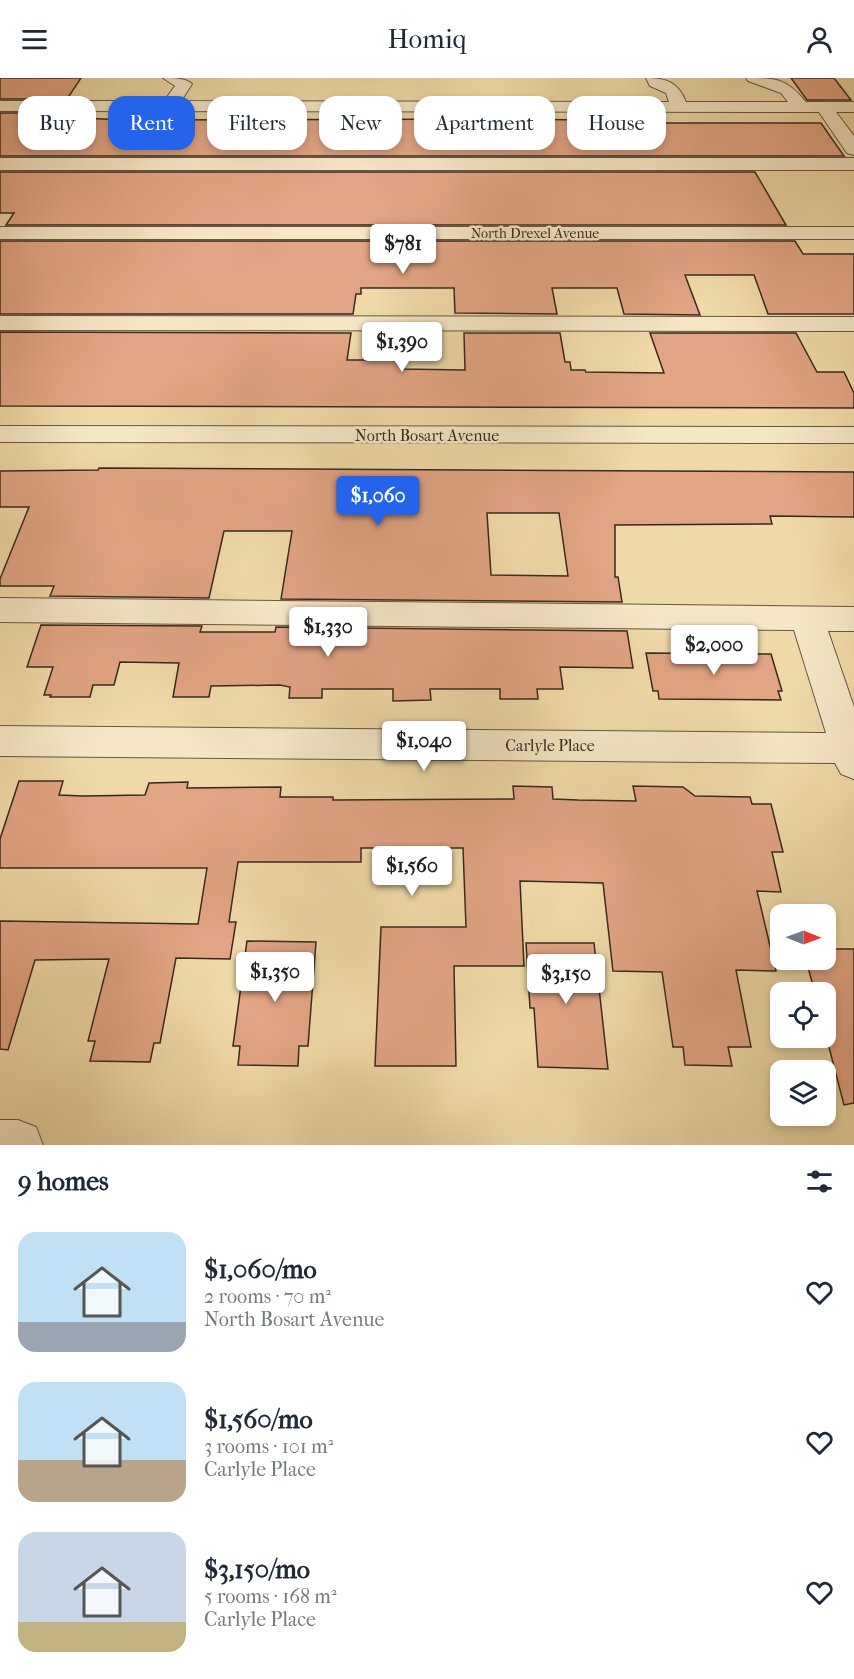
<!DOCTYPE html>
<html lang="en">
<head>
<meta charset="utf-8">
<style>
	:root { --surface:#fff; --page:#f6f6f7; --text:#1f2937; --muted:#747a83; --accent:#2563eb }
	body { margin:0; font-family:"IM FELL French Canon",serif; background:var(--page); color:var(--text); height:100vh; display:flex; flex-direction:column; font-size:22px; white-space:nowrap }
	* { box-sizing:border-box; margin:0 }
	p { font-size:20px; color:var(--muted) }
	.icon { flex:none; width:33px; height:33px; fill:none; stroke:currentColor; stroke-width:2; stroke-linecap:round; stroke-linejoin:round }
	.map { position:relative; height:1067px; overflow:hidden }
	.drawer { display:flex; flex-direction:column; background:var(--surface); flex:1 }
	.drawer>* { flex:none }
	.top-card { position:absolute; left:18px; top:18px; width:819px; height:54px; display:flex; gap:12px }
	.needle { width:39px; rotate:91deg }
	.controls { position:absolute; left:770px; top:826px; display:grid; gap:12px }
	.controls a { display:grid; place-items:center; width:66px; height:66px; border-radius:12px; background:var(--surface); box-shadow:0 3px 9px #0003; font-size:30px }
	.price { position:absolute; translate:-50% -51px; padding:0 14px; border-radius:6px; background:#fff; color:#222; font-size:20px; line-height:39px; filter:drop-shadow(0 2px 3px #0008) }
	.price::after { content:''; position:absolute; left:50%; top:36px; width:18px; height:14px; margin-left:-9px; background:inherit; clip-path:polygon(0 0,100% 0,50% 100%) }
	.price.current { background:var(--accent); color:#fff }
	ul { padding:0; list-style:none }
	li { display:flex; align-items:center; gap:18px; height:150px; padding:0 18px }
	li span { display:grid; place-items:center; flex:none; width:168px; height:120px; border-radius:18px; color:#555 }
	li>.icon { margin-inline-start:auto }
	span .icon { width:72px; height:72px; fill:#fffc; stroke-width:1 }
	li b { font-size:26px }
	h2 { display:flex; justify-content:space-between; align-items:center; height:72px; padding:0 18px; font-size:26px }
	.pill { padding:0 21px; border-radius:18px; background:var(--surface); box-shadow:0 3px 9px #0003; font-size:21px; line-height:54px }
	.pill.current { background:var(--accent); color:#fff }
	header { display:flex; justify-content:space-between; align-items:center; height:78px; padding:0 18px; background:var(--surface); font-size:27px; font-weight:600 }
	.map>svg:first-child { display:block }
	.building { fill:#e1a484; stroke:#382920; stroke-width:1.5; fill-rule:evenodd }
	.lines { fill:none; stroke-linecap:round; stroke-linejoin:round }
	.minor-casing { stroke:#665542; stroke-width:2 }
	.minor { fill:#f5e6c6; fill-rule:evenodd }
	.labels { text-anchor:middle; dominant-baseline:central; stroke-width:5; stroke-linejoin:round; paint-order:stroke }
	.far-street-label { font-size:14px; fill:#382920; stroke:#f5e6c6 }
	.street-label { font-size:16px; fill:#382920; stroke:#f5e6c6 }
</style>
</head>
<body>
<header><svg class="icon" aria-label="menu" viewBox="0 0 24 24"><path d="M4 6h16M4 12h16M4 18h16"/></svg>Homiq<svg class="icon" aria-label="person" viewBox="0 0 24 24"><circle cx="12" cy="8" r="4"/><path d="M4 21q1-7 8-7t8 7"/></svg></header>
<div class="map">
<svg width="854" height="1067" viewBox="0 0 854 1067">
	<rect width="100%" height="100%" fill="#efd9a8"/>
	<filter id="stains"><feTurbulence type="fractalNoise" baseFrequency=".00333" numOctaves="4"/><feColorMatrix values="0 0 0 0 .2 0 0 0 0 .09 0 0 0 0 .02 0 0 0 .5 -.17"/></filter>
	<radialGradient id="worn" r=".72"><stop offset=".6" stop-color="#630" stop-opacity="0"/><stop offset="1" stop-color="#630" stop-opacity=".3"/></radialGradient>
	<g class="building">
		<path d="M0 0H81L67 21H0Z"/>
		<path d="M791 0H834L851 22H807Z"/>
		<path d="M0 35H57L54 39 128 42 508 41 661 43 662 45H821L844 78H0Z"/>
		<path d="M0 94H755L786 147H6L14 135H0Z"/>
		<path d="M0 163H795L803 176H854V236H768L754 197H685L700 237 624 236 617 210H552L557 236 455 235 454 210H361V216H356L353 236H0Z"/>
		<path d="M0 254 351 255 347 282H402V291L465 292 464 255H560L565 284H570L571 292H585L586 294 664 295 650 255H796L817 294H844L854 315V330L0 328Z"/>
		<path d="M99 390 854 394V439L770 438 772 446 615 447V499H618L622 524 281 521 292 453H224L209 520 50 518 54 508H0V501L29 429H0V393L98 392ZM487 435H559L568 498 491 497Z"/>
		<path d="M41 547 202 548 200 554H275L276 549 627 553 633 590 560 589 563 611H537L538 621H500V611H430L431 622 393 623V611H322V620H289L290 609 280 607 211 608 209 619H173L179 585 120 584 114 607H93L90 619H50L51 617H44L53 589H27Z"/>
		<path d="M646 575 771 576 782 613H778L781 622 659 621 658 613H653Z"/>
		<path d="M19 703H63L59 717 83 718 145 717 149 705 188 704 187 710 281 709 280 719H333V722L514 721 513 708 552 709 553 721 578 722 636 723 633 708 683 709 695 718 750 719 752 726H771L783 774H772L781 814 757 813 776 893 736 892 751 969H728L732 988 685 987 683 969H673L662 894 613 893 603 805 520 803 524 888H454L456 988H375L381 849H466L463 770H361V784H238L229 844H236L230 881 176 880 160 965H154L150 984 90 983 95 963H88L109 881 35 882 8 972 0 971V843L198 846 207 790H0V761Z"/>
		<path d="M247 863 316 864 308 968H299L298 988 238 987 240 968H233Z"/>
		<path d="M526 865H594L608 991 538 989 534 930H530Z"/>
		<path d="M825 871H854V1025L844 1027 825 954V915H815L806 882H825Z"/>
	</g>
	<g class="lines">
		<g class="minor-casing">
			<g id="minor">
				<path d="M163 0C173 0 186 0 192 6L181 23 669 24 666 15 650 8 646 0C666 0 678 4 686 24H788L781 15 748 3 746 0C776 0 786 0 806 24H854V34H836L854 58V77L847 75 819 34 0 33V23H164L175 8Z"/>
				<rect x="0" y="80" width="854" height="12"/>
				<rect x="0" y="149" width="854" height="12"/>
				<path d="M0 238 854 239V253L0 252Z"/>
				<path d="M0 348 854 349V365L0 364Z"/>
				<path d="M0 520 854 529V553H828L854 629V701L841 696 835 685 0 678V648L826 655 794 552 0 544Z"/>
				<path d="M0 1042H18L36 1049 43 1067H0Z"/>
			</g>
		</g>
		<use href="#minor" class="minor"/>
	</g>
	<g class="labels">
		<g class="far-street-label">
			<text x="535" y="155">North Drexel Avenue</text>
		</g>
		<g class="street-label">
			<text x="427" y="357">North Bosart Avenue</text>
			<text x="550" y="667">Carlyle Place</text>
		</g>
	</g>
	<rect width="100%" height="100%" filter="url(#stains)"/>
	<rect width="100%" height="100%" fill="url(#worn)"/>
</svg>
<div class="controls">
<a><svg class="needle" viewBox="-14 -14 28 28"><path d="M0-13l5 13h-10z" fill="#e53935"/><path d="M0 13l5-13h-10z" fill="#747a83"/></svg></a>
<a><svg class="icon" aria-label="locate" viewBox="0 0 24 24"><circle cx="12" cy="12" r="6"/><path d="M12 2v4M12 18v4M2 12h4M18 12h4"/></svg></a>
<a><svg class="icon" aria-label="layers" viewBox="0 0 24 24"><path d="M12 4l9 5-9 5-9-5zM3 14l9 5 9-5"/></svg></a>
</div>
<b class="price" style="left:403px;top:197px">$781</b>
<b class="price" style="left:402px;top:295px">$1,390</b>
<b class="price current" style="left:378px;top:449px">$1,060</b>
<b class="price" style="left:328px;top:580px">$1,330</b>
<b class="price" style="left:714px;top:598px">$2,000</b>
<b class="price" style="left:424px;top:694px">$1,040</b>
<b class="price" style="left:412px;top:819px">$1,560</b>
<b class="price" style="left:275px;top:925px">$1,350</b>
<b class="price" style="left:566px;top:927px">$3,150</b>
<div class="top-card">
<a class="pill">Buy</a>
<a class="pill current">Rent</a>
<a class="pill">Filters</a>
<a class="pill">New</a>
<a class="pill">Apartment</a>
<a class="pill">House</a>
</div>
</div>
<section class="drawer">
<h2>9 homes<svg class="icon" aria-label="filters" viewBox="0 0 24 24"><path d="M4 7h16M4 17h16"/><circle cx="9" cy="7" r="2"/><circle cx="15" cy="17" r="2"/></svg></h2>
<ul>
<li><span style="background:linear-gradient(#bfe0f5 75%,#9aa5b1 0)"><svg class="icon" aria-label="home" viewBox="0 0 24 24"><path d="M3 11l9-7 9 7M6 9v11h12V9"/></svg></span><div><b>$1,060/mo</b><p>2 rooms · 70 m²</p><p>North Bosart Avenue</p></div><svg class="icon" aria-label="heart" viewBox="0 0 24 24"><path d="M12 20l-8-8c-3-5 5-10 8-4 3-6 11-1 8 4z"/></svg></li>
<li><span style="background:linear-gradient(#bfe0f5 65%,#b9a48a 0)"><svg class="icon" aria-label="home" viewBox="0 0 24 24"><path d="M3 11l9-7 9 7M6 9v11h12V9"/></svg></span><div><b>$1,560/mo</b><p>3 rooms · 101 m²</p><p>Carlyle Place</p></div><svg class="icon" aria-label="heart" viewBox="0 0 24 24"><path d="M12 20l-8-8c-3-5 5-10 8-4 3-6 11-1 8 4z"/></svg></li>
<li><span style="background:linear-gradient(#c9d6e8 75%,#c2b280 0)"><svg class="icon" aria-label="home" viewBox="0 0 24 24"><path d="M3 11l9-7 9 7M6 9v11h12V9"/></svg></span><div><b>$3,150/mo</b><p>5 rooms · 168 m²</p><p>Carlyle Place</p></div><svg class="icon" aria-label="heart" viewBox="0 0 24 24"><path d="M12 20l-8-8c-3-5 5-10 8-4 3-6 11-1 8 4z"/></svg></li>
</ul>
</section>
</body>
</html>
